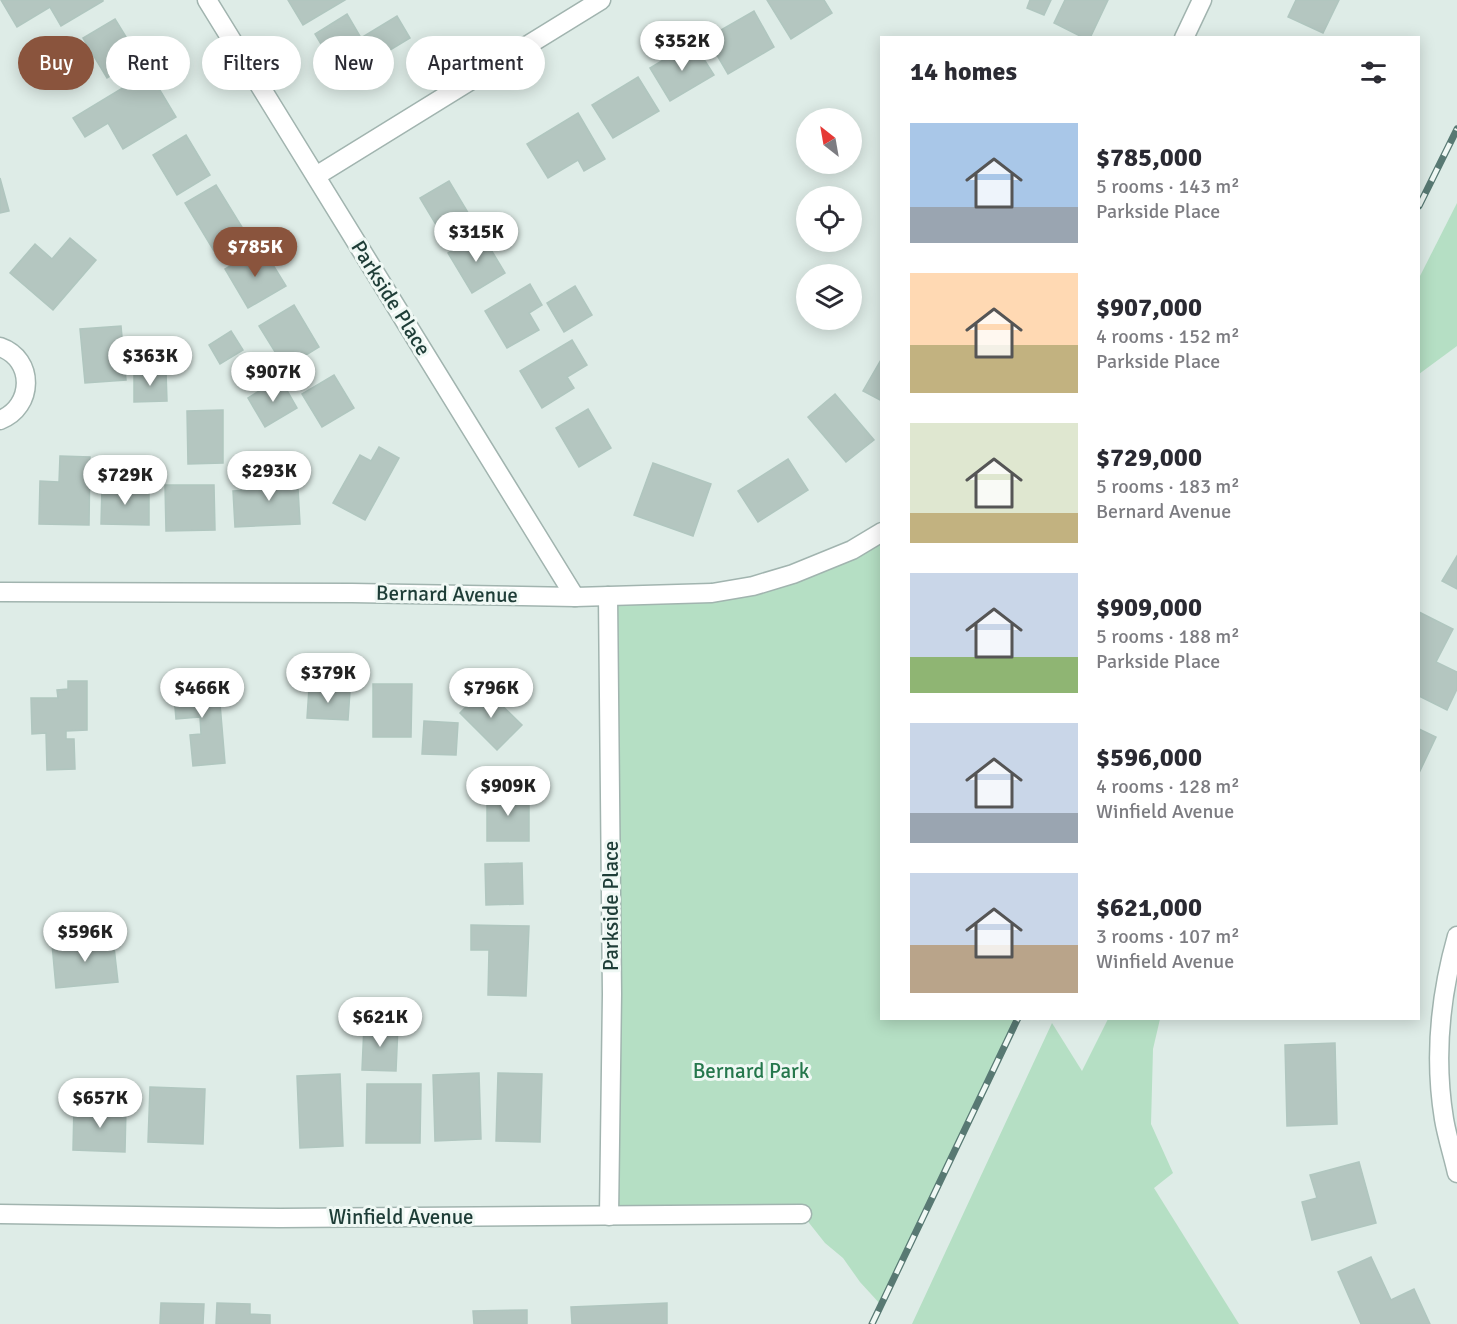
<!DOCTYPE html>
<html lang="en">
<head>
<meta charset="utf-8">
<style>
	:root { --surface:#fff; --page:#f7f7f7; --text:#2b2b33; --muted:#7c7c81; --accent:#8a543d }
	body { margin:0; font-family:Signika,sans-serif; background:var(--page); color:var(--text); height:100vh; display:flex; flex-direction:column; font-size:22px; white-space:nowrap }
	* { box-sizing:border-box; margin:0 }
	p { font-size:20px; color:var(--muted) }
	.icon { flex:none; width:33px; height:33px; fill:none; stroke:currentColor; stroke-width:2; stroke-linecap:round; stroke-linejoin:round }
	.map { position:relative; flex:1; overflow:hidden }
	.details { position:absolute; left:880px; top:36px; width:540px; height:984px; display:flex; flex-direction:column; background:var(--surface); border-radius:0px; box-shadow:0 3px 15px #0003 }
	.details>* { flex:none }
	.top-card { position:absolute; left:18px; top:36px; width:570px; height:54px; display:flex; gap:12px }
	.needle { width:39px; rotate:329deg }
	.buttons { position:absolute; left:796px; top:108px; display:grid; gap:12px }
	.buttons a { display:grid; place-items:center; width:66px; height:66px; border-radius:50%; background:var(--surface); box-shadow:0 3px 15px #0003; font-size:30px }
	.price { position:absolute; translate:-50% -51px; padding:0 14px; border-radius:21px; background:#fff; color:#222; font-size:20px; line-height:39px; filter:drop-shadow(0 2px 3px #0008) }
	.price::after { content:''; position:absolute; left:50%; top:36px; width:18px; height:14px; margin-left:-9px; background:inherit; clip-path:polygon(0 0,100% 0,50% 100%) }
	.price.current { background:var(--accent); color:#fff }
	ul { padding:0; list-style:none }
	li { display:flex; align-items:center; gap:18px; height:150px; padding:0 30px }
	li span { display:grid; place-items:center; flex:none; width:168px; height:120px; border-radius:0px; color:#555 }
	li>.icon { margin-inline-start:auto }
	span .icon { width:72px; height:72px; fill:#fffc; stroke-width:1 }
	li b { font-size:26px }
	h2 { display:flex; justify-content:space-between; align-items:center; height:72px; padding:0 30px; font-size:26px }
	.tag { padding:0 21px; border-radius:27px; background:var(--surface); box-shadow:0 3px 15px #0003; font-size:21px; line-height:54px }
	.tag.current { background:var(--accent); color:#fff }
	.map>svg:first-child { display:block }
	.green { fill:#b5dfc4 }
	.building { fill:#b4c6c0; stroke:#b0c6bf; stroke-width:1.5 }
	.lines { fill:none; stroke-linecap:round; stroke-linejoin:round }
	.minor-casing { stroke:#a1b4af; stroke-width:21 }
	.minor { stroke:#fff; stroke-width:18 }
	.rail-casing { stroke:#587973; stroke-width:7 }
	.rail { stroke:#eff8f4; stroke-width:4.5; stroke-dasharray:14; stroke-linecap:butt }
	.labels { text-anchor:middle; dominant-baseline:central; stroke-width:6; stroke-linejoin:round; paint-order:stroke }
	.street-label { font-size:21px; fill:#1e3d37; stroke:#eff8f4 }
	.park-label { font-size:21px; fill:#25774c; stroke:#eff8f4 }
</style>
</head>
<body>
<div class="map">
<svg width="1457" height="1324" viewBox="0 0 1457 1324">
	<rect width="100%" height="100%" fill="#deece7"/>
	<g class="green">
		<path d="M1457 203V346L1419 374V278Z"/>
		<path d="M882 532V1018L1018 1019 881 1305 860 1282 843 1258 825 1243 802 1214 609 1216 608 596 753 586Z"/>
		<path d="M1108 1019H1160L1153 1049 1151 1124 1173 1173 1154 1188 1239 1324H912L1052 1023 1082 1071Z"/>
	</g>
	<g class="building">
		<path d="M1 0H103V1L61 26 50 7 17 27Z"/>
		<path d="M288 0H345L303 25Z"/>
		<path d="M767 0H824L832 13 791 39Z"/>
		<path d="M1030 0H1051L1044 15 1027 8Z"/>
		<path d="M1065 0H1108L1090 38H1084L1054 23Z"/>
		<path d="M1296 0H1339L1323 33 1288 17Z"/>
		<path d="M754 11 774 47 728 74 707 38Z"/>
		<path d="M347 14 361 38 397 16 410 38 342 79 315 34Z"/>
		<path d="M115 19 139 58 107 78 83 38Z"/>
		<path d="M64 38 79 63 49 81 34 56Z"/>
		<path d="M693 42 714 75 670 101 650 68Z"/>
		<path d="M149 72 176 117 123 149 108 123 85 137 73 118Z"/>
		<path d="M638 77 659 111 613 138 592 105Z"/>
		<path d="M578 113 605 159 584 171 578 160 548 178 527 144Z"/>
		<path d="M186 135 210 175 177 195 153 155Z"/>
		<path d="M0 178 9 211 0 213Z"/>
		<path d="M449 181 473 221 444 238 420 198Z"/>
		<path d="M216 185 245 232 214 251 185 203Z"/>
		<path d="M481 233 505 273 472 293 448 253Z"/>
		<path d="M70 238 96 260 53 310 10 273 35 244 52 259Z"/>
		<path d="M262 247 286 286 248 308 225 269Z"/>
		<path d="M530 284 542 305 529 313 539 330 507 348 485 311Z"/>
		<path d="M575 286 592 315 564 332 547 303Z"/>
		<path d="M294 305 319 347 285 368 259 326Z"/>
		<path d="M121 326 126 380 85 383 80 329Z"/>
		<path d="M231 331 243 350 220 364 209 345Z"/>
		<path d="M572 340 587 365 567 377 574 388 542 408 520 371Z"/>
		<path d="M882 358V401L863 391Z"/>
		<path d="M166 372 167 401 134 402V373Z"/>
		<path d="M334 375 354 408 322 427 302 394Z"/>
		<path d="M280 378 297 408 265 427 248 398Z"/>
		<path d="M835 394 874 440 846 462 808 417Z"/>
		<path d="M588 409 611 448 579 467 556 428Z"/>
		<path d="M223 410V463L188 464 187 411Z"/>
		<path d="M379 447 399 458 365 520 333 503 360 455 371 461Z"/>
		<path d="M60 456 90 457 89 525 39 524 40 481 59 482Z"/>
		<path d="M788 459 808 490 758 522 738 491Z"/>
		<path d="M653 463 711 484 693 536 634 515Z"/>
		<path d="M297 470 300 524 235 527 233 491 266 489V471Z"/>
		<path d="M165 485H214L215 530 166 531Z"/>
		<path d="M102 487H149V525L101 524Z"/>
		<path d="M1457 556V589L1442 581Z"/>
		<path d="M1419 612 1453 629 1436 662 1457 672V689L1447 710 1419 696Z"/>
		<path d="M218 680 225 763 193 766 190 735 201 734 200 717 176 719 173 684Z"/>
		<path d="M68 681H87V730L66 731V739H74L75 769 47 770 46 733 32 734 31 698H58L57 690 68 689Z"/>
		<path d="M373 684H412L411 737H373Z"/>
		<path d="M309 688 350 691 348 720 307 718Z"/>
		<path d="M484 688 522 725 497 750 460 713Z"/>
		<path d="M424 721 458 723 456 755 422 754Z"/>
		<path d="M1419 729 1436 737 1419 773Z"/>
		<rect x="487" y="793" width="42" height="48"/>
		<path d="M522 863 523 904 486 905 485 864Z"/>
		<path d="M471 925 529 926 526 996 488 995 489 950H471Z"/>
		<path d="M113 938 118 982 56 988 52 944Z"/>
		<path d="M364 1025 398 1026 396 1071 362 1070Z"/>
		<path d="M1335 1043 1337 1124 1287 1126 1285 1045Z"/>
		<path d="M479 1073 481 1139 435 1141 433 1075Z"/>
		<path d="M498 1073 542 1074 540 1142 496 1141Z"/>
		<path d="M340 1074 343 1146 300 1148 297 1076Z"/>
		<path d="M367 1084H421L420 1143H366Z"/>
		<path d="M150 1087 205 1089 203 1144 148 1142Z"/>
		<path d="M74 1106 126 1108 125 1152 73 1150Z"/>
		<path d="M1359 1162 1376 1223 1312 1240 1302 1202 1317 1198 1310 1175Z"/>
		<path d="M1371 1257 1391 1300 1414 1289 1430 1324H1361L1338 1272Z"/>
		<path d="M161 1303 204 1304 203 1324H160Z"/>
		<path d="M217 1303 250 1304V1314L270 1315V1324H216Z"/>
		<path d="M667 1303V1324H572L571 1307Z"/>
		<path d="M527 1310V1324H474L473 1311Z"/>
	</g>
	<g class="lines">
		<g class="minor-casing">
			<g id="minor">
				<path d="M207 0 575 597"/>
				<path d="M1184 38 1202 0"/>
				<path d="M316 176 601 0"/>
				<path d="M0 347C35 359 34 407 0 420"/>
				<path d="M0 592 352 593 575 597 712 593 753 586 793 574 852 550 882 532"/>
				<path d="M608 596 612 994 609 1216"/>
				<path d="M1457 936C1440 996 1434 1058 1444 1119 1447 1137 1453 1155 1457 1173"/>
				<path d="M0 1214 280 1218 802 1214"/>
			</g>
		</g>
		<use href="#minor" class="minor"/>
		<g class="rail-casing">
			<g id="rail">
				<path d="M1419 206 1457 129"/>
				<path d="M872 1324 1018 1018"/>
			</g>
		</g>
		<use href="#rail" class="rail"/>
	</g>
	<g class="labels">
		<g class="street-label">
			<text transform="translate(391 298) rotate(58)">Parkside Place</text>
			<text transform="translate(447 594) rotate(1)">Bernard Avenue</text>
			<text transform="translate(611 906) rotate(-90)">Parkside Place</text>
			<text x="401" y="1217">Winfield Avenue</text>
		</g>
		<g class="park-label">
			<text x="751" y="1071">Bernard Park</text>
		</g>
	</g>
</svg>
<div class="buttons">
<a><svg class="needle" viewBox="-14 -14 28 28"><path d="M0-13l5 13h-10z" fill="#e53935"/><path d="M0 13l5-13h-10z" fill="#7c7c81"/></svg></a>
<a><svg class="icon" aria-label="locate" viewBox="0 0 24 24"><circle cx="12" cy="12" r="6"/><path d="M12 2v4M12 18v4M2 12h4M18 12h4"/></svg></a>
<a><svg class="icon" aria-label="layers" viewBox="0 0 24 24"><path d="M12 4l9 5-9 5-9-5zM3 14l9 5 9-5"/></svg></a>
</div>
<b class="price" style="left:682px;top:72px">$352K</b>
<b class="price" style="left:476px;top:263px">$315K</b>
<b class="price current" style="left:255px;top:278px">$785K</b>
<b class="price" style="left:150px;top:387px">$363K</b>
<b class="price" style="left:273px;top:403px">$907K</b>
<b class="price" style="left:269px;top:502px">$293K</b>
<b class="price" style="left:125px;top:506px">$729K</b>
<b class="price" style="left:328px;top:704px">$379K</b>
<b class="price" style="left:202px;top:719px">$466K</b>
<b class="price" style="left:491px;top:719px">$796K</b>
<b class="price" style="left:508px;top:817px">$909K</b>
<b class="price" style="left:85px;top:963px">$596K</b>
<b class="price" style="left:380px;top:1048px">$621K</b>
<b class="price" style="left:100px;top:1129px">$657K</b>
<div class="top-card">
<a class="tag current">Buy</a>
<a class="tag">Rent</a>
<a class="tag">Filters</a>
<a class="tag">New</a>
<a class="tag">Apartment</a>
</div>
<section class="details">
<h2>14 homes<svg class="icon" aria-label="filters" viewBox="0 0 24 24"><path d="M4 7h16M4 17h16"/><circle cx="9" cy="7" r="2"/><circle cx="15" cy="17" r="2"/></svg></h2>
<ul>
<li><span style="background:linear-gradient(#a9c7e8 70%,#9aa5b1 0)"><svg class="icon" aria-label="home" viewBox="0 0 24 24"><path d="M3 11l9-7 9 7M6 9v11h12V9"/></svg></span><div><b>$785,000</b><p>5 rooms · 143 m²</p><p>Parkside Place</p></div></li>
<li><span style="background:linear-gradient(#ffd9b3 60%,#c2b280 0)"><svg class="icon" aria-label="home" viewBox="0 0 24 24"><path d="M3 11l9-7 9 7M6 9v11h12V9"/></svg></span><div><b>$907,000</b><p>4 rooms · 152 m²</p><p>Parkside Place</p></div></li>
<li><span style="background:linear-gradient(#dfe7d0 75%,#c2b280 0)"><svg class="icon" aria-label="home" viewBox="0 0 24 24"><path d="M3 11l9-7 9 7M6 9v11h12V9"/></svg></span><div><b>$729,000</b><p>5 rooms · 183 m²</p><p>Bernard Avenue</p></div></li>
<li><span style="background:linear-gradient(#c9d6e8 70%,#8fb573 0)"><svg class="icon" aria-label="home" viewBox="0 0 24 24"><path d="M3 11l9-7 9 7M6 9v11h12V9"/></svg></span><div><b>$909,000</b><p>5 rooms · 188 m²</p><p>Parkside Place</p></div></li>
<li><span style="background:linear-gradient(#c9d6e8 75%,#9aa5b1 0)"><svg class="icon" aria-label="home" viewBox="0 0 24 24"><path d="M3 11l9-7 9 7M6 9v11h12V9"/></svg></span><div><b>$596,000</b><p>4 rooms · 128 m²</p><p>Winfield Avenue</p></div></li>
<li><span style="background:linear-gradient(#c9d6e8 60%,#b9a48a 0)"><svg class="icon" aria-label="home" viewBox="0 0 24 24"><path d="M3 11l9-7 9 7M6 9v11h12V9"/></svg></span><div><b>$621,000</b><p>3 rooms · 107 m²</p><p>Winfield Avenue</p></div></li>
</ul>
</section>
</div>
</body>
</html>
